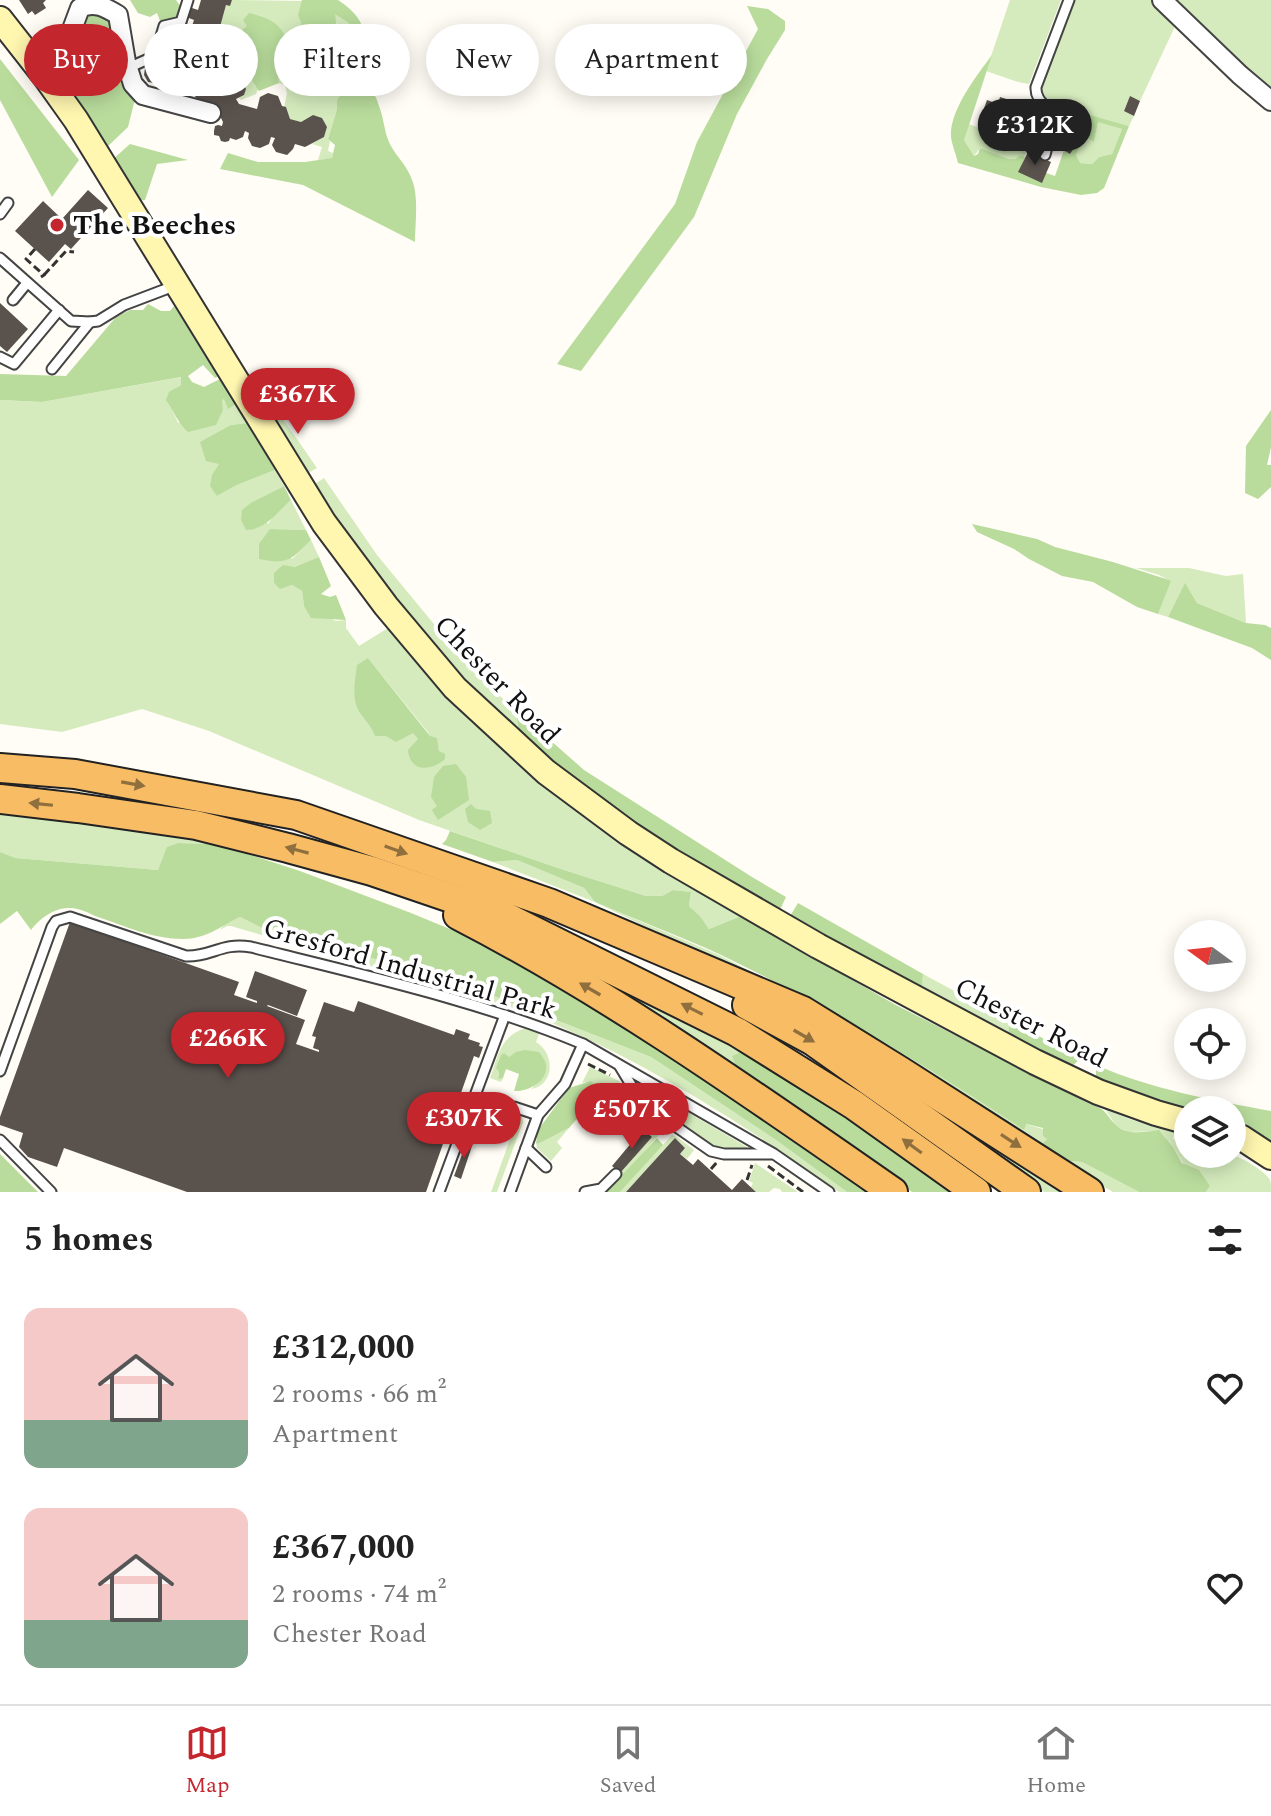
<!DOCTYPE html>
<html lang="en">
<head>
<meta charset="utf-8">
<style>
	:root { --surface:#fff; --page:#f6f6f6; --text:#222; --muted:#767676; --line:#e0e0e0; --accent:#c4262e }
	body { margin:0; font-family:Spectral,serif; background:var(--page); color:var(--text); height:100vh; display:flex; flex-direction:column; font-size:30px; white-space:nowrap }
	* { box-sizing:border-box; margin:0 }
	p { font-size:26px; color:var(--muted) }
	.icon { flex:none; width:44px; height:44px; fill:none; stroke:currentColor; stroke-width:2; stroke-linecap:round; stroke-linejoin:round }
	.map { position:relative; height:1192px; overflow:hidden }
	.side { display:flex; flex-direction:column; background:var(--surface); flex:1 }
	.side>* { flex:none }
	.banner { position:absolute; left:24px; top:24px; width:800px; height:72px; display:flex; gap:16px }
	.needle { width:52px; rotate:285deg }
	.fabs { position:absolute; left:1174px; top:920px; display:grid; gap:16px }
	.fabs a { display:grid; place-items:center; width:72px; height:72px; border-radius:50%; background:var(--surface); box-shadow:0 4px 20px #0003; font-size:40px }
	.price { position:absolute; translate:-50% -68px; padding:0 18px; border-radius:28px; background:var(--accent); color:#fff; font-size:26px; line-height:52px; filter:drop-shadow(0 2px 4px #0008) }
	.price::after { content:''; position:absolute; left:50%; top:48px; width:24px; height:18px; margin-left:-12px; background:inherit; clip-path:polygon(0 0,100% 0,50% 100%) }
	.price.on { background:#222; color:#fff }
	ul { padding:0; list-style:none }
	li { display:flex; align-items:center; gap:24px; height:200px; padding:0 24px }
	li span { display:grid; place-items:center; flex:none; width:224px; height:160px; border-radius:16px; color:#555 }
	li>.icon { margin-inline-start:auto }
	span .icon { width:96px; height:96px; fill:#fffc; stroke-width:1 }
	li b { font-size:34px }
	h2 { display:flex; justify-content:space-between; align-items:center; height:96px; padding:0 24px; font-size:34px }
	.pill { padding:0 28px; border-radius:36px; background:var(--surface); box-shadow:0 4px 20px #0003; font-size:28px; line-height:72px }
	.pill.on { background:var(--accent); color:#fff }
	.tab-bar { display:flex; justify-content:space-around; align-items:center; height:112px; border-top:2px solid var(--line); background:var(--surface); font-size:22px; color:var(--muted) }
	.tab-bar a { display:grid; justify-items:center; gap:4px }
	.tab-bar .on { color:var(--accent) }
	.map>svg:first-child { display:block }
	.green { fill:#d5ebbd; fill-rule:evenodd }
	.forest { fill:#b9dc9c }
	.building { fill:#5a524d }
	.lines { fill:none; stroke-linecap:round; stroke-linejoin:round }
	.service-casing { stroke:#444; stroke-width:13 }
	.minor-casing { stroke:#444; stroke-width:22 }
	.secondary-casing { stroke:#333; stroke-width:28 }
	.trunk-casing { stroke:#222; stroke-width:32 }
	.path { stroke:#333; stroke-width:3; stroke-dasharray:8 4; stroke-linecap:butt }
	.service { stroke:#fff; stroke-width:9 }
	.minor { stroke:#fff; stroke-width:18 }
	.secondary { stroke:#fff6b0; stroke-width:24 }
	.trunk { stroke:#f7bc64; stroke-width:28 }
	.oneway { fill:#906f3f }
	.poi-dot { fill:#c4262e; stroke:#fff; stroke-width:3 }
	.labels { text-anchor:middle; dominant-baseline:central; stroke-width:8; stroke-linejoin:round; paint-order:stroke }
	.poi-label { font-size:28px; font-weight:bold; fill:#111; stroke:#fff; text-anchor:start }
	.street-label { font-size:28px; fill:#111; stroke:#fff }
</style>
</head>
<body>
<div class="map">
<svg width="1271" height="1192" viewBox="0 0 1271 1192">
	<rect width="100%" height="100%" fill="#fffdf5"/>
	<g class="green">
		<path d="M232 0 303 1 298 54 321 72 336 62 337 25 334 13 350 23 351 59 347 85 337 100V109L328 139 330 141 328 151 333 153 332 159 318 160 322 147 312 144 324 137 327 127 322 119 313 115 301 122 290 119 286 108 284 107 287 93 285 85 279 83C278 72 280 66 290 62V52L284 35 243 20 248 26V45L254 85 258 89 256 94 241 100 239 98 244 95 246 89 242 81 235 79 228 83 222 72 227 52 223 51 221 56 218 58 213 49 219 45 220 40 218 34 226 5 230 6Z"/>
		<path d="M1010 0H1061L1029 84 1018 82 986 71Z"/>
		<path d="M1074 0H1154L1178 20 1140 101 1130 97 1124 110 1134 116 1129 126 1064 108 1051 103 1041 90Z"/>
		<path d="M1174 0H1271V93Z"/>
		<path d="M1098 121 1122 129 1112 154 1099 157 1092 164 1079 163 1076 155 1081 144 1078 141 1083 135 1094 141Z"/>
		<path d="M968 124 987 130V132L994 134 993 139 1015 147 1017 142 1028 145 1024 157 1020 155 1015 159H1009L980 148 974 156 964 140Z"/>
		<path d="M234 355 290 429 317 468 303 476Z"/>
		<path d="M182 377 181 385 176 388 172 409 178 423 222 401 225 398 228 408 236 404 247 423 231 425 219 464 217 496 237 485 275 470 284 486 252 502 268 524 274 515 291 500 306 530 270 529 292 559 311 540 319 557 294 567 274 583 280 588 292 585 302 591 304 606 336 621 346 620V628L359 646 388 628C449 696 512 764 586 818 636 853 689 884 741 916L709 929 700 916 689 906 691 892 673 890 662 896H646L561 869 419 820 209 731 142 709 62 732 0 724V400L42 402ZM368 658 427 731 439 751 418 739 413 732 376 736 370 723Z"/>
		<path d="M324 478 377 555 476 675 516 710 519 737 428 644 310 487Z"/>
		<path d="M1136 568H1189L1226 576 1243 574 1246 623 1197 603 1185 584 1168 617 1158 614 1170 581 1159 575Z"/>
		<path d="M0 815 92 821 217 844 178 843 168 847 158 870 16 858 0 852Z"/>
		<path d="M517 860 584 888 595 902 717 954 874 1035 959 1086 1024 1130 1025 1124 1043 1129 1047 1139 1041 1146 784 994 595 902 493 862Z"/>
		<path d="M240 917 268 931 448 978 651 1057 776 1140 847 1192H839C745 1125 647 1062 540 1018 512 1006 482 999 453 990 380 968 305 948 231 926H227L220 930 224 925Z"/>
		<path d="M606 973 791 1073 740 1076 600 986Z"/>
		<path d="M923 974 1010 1021 1007 1040 917 994 922 988Z"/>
		<path d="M526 1028 539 1034 536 1042C555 1053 555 1085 531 1089L541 1079 539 1052C518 1053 501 1052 498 1078H503L501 1082 490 1078C499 1054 500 1036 526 1028Z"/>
		<path d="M590 1067 619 1081 634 1107 662 1127 663 1130 623 1176 606 1192H601L652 1137 643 1129 645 1125 604 1089 581 1114 578 1112 590 1099 585 1082 582 1083Z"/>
		<path d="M636 1082 747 1147V1150L711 1148 645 1101 637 1089Z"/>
		<path d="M1105 1109 1132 1120 1175 1132 1173 1139 1188 1143V1154C1202 1154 1220 1151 1233 1155 1242 1158 1265 1171 1270 1180 1271 1182 1271 1189 1271 1192H1206L1210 1186 1183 1163 1173 1147 1160 1131 1129 1132 1117 1127Z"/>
		<path d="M514 1114 522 1116 523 1122 497 1192H491L517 1120 508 1116Z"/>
		<path d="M943 1115 1081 1192H1044Z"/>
		<path d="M569 1128 557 1142 562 1148 551 1161 537 1148 536 1143 538 1144Z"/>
		<path d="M672 1135 677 1137 694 1150 687 1159 680 1154 685 1148 675 1139 626 1192H620Z"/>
		<path d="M1059 1160 1082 1162 1139 1192H1113Z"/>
		<path d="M755 1163 798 1192H782L780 1189 774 1188 769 1192H756L751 1187 753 1183 749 1181Z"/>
	</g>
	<g class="forest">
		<path d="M130 0H176L181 7 178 18 167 24 160 21 157 13 150 17 138 13Z"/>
		<path d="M302 0H338C378 26 360 47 370 83 372 91 377 98 379 106 383 116 384 127 387 137 392 153 407 164 412 180 419 197 415 224 415 242L303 185 220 169 228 153 258 162H305L332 158 335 145 328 139 337 109V100L347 85 351 59 349 23 335 14C338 33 340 55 331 73L321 72 298 54 301 22 298 15Z"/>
		<path d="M747 6 768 9 785 21V30L767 59 737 114 694 217 581 371 557 364 675 204 697 142 758 29Z"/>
		<path d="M92 11 115 22 135 99 128 127 107 147 61 72 79 19Z"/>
		<path d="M249 13C264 17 277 21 284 34H292L294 38 290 52V62L283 65 278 73 279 83 259 91C249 79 244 60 248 45L241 40V31L247 26 243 20Z"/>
		<path d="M992 55 964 140 974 156 978 154 980 148 1009 159H1015L1020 155 1025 157 1019 172 1046 173 1055 176 1064 150 1070 154 1078 141 1081 144 1076 155 1080 163 1092 164 1099 157 1112 154 1122 129 1098 122 1094 142 1071 127 1076 111 1129 126 1104 188 1097 193 1081 195 1041 187 958 163C956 154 952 145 951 137 949 111 977 75 992 55Z"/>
		<path d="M0 59 79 160 52 197 0 100Z"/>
		<path d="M130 144 188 160 157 164 145 200 136 201 111 161Z"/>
		<path d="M148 304 161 311H170L174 306 219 376 215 378 203 365 188 376 192 382 204 387 220 379 236 404 228 409 224 399 222 401 223 410 216 425 188 432C177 422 174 411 166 400L169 392 181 385V377L42 402 0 400V374L66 376 116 317 130 310H143Z"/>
		<path d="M1271 410V447L1267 465H1271V487L1258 499 1245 493 1246 446Z"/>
		<path d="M247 423 275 470 237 485 217 496 210 486 212 475 219 464 206 461 200 442 231 425Z"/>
		<path d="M284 486 291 500C276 513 267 529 246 530L241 520 242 510 252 502Z"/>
		<path d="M972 524 1037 539 1055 547 1113 562 1169 580 1171 581 1158 614 1137 607 1093 582 1062 576 1029 559 1014 549 977 532Z"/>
		<path d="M270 529 306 530 311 540C291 560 288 565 259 559V544Z"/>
		<path d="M319 557 331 586 321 594 330 597 336 595 346 620 311 618 304 606 302 591 292 585 280 589 274 583V573L283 565 294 567Z"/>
		<path d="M1185 583 1197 603 1246 623 1265 625 1271 628V660L1252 648 1168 617Z"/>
		<path d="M368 658 430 736 437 738 439 751 445 754V759C432 771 410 773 408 750L418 739 413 733 396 742 386 736H375C371 726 366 721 360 713 351 700 355 680 357 665Z"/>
		<path d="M516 710 584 770 752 877 786 897 778 914 660 844 519 737Z"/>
		<path d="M456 764 466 777 469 800 438 820 432 810 437 806 431 797 434 777 443 766Z"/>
		<path d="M471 804 476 809 490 811 492 823 480 830 468 822 465 809Z"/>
		<path d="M450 831 561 869 646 896H662L673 890 691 892 689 906 700 916 709 929 741 916 894 1004 1090 1104C1107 1110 1103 1111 1115 1124 1125 1136 1145 1132 1159 1130L1173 1147 1182 1163 1199 1170 1210 1186 1206 1192H1139L1082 1162 1059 1160 1038 1148 1047 1139 1043 1136V1128L1026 1124 1024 1130C926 1065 825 1005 719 954 678 935 636 920 595 902L584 888 517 860 493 862 442 844 446 840Z"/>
		<path d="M178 843 217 844 300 871 411 913 503 951 622 1017 873 1192H847L776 1140 651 1057 448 978 268 931 240 917C221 926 206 939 183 939 153 939 125 926 98 917 89 913 78 907 68 908 54 908 39 919 31 930L17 911 0 924V852L16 858 158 870 167 847Z"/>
		<path d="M798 903 923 974 922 988 917 994 787 921Z"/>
		<path d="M1010 1021 1081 1058 1067 1071 1007 1040Z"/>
		<path d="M525 1050 539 1052C541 1055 545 1060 546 1064 549 1081 528 1092 514 1091L519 1074 506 1069 503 1078 498 1079 499 1072 496 1068 501 1055 504 1053 509 1057 516 1052Z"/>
		<path d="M746 1050 865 1123 960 1192H912L740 1076 732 1056Z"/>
		<path d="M1096 1065C1151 1089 1211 1100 1271 1111V1145L1232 1131V1110H1188L1096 1084Z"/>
		<path d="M591 1081 594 1084C593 1097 587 1103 578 1112L581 1114 569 1128 538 1144 536 1143 538 1130 569 1088Z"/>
		<path d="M657 1138 663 1145 620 1192H606Z"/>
		<path d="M0 1154 38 1192H0Z"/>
	</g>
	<g class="building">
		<path d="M19 0H46L43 3 46 8 35 15 32 11 28 14Z"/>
		<path d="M201 0H232L230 6 226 5 218 34 220 40 219 45 213 49 218 58 216 66 207 70H208L205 81 222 72 228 83 235 79 242 81 246 89 244 95 236 99 239 104 257 109 260 97 268 93 278 96 282 106 286 107 290 119 301 122 313 115 322 118 327 127 324 137 305 147 295 144 293 149 287 155 276 152 272 145 275 138 271 137 269 144 260 148 252 146 248 138 249 133 245 131 243 137 236 140 230 138 229 141 225 142 221 141 219 136 214 135V131L215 126 218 125 222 126 223 122 213 102 208 105 198 102 194 94 197 85 203 82 202 80 186 75 187 71 177 68 174 78 172 79 166 77 154 83 148 82 144 75 145 68 159 61 168 28 180 32 182 26 185 24 192 26 194 20 189 18 188 16 190 10 192 8 198 10Z"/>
		<path d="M1130 96 1140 101 1134 116 1124 111Z"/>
		<path d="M1000 97 1016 102 1014 109 1039 118 1032 139 1017 133 1015 140 990 131 993 125 980 120 987 100 998 104Z"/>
		<path d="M1068 125 1083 135 1070 154 1055 145Z"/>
		<path d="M1028 152 1051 162 1042 183 1018 172Z"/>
		<path d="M88 190 108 208 71 249 65 244 49 262 15 231 43 201 62 219Z"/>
		<path d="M0 303 28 329 7 352 0 346Z"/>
		<path d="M70 922 239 982 234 995 257 1003V1001L246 997 255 971 307 990 297 1016 268 1005 267 1006 305 1020 296 1044 319 1052V1050L313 1048 316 1037 312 1036 324 1002 354 1012 358 1001 454 1035 456 1029 470 1034 468 1039 480 1043 479 1046 483 1047 479 1058 474 1056 426 1192H187L64 1148 57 1167 28 1157 19 1147 23 1133 0 1125V1117Z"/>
		<path d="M643 1129 652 1137 620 1173 612 1166Z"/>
		<path d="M675 1138 685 1148 680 1154 693 1165 698 1159 732 1190 742 1179 756 1192H626Z"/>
		<path d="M467 1141 473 1143 461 1179 454 1176Z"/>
	</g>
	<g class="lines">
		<g class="service-casing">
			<g id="service">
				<path d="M128 68 155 56 164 26 181 22 188 0"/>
				<path d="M1045 155 1054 120C1050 107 1035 102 1036 87L1069 0"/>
				<path d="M0 214 8 203"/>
				<path d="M0 258 71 321 90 322 98 321 124 305 174 286"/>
				<path d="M13 300 27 283"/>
				<path d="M0 357 14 364 59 310"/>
				<path d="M52 369 90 322"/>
				<path d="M583 1044 774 1154 829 1192"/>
				<path d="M619 1065 642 1103 711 1151 724 1154H771"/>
				<path d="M0 1071 52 927 56 921 70 917 186 956C212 957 221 942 251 947 362 975 477 1000 583 1044L565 1084 538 1115 510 1192"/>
				<path d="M500 1110 514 1107 538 1115"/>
				<path d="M0 1140 51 1192"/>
				<path d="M526 1148 546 1167"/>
				<path d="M439 1192 505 1015"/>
				<path d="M585 1192 601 1189 616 1174"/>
			</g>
		</g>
		<g class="minor-casing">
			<g id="minor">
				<path d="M1162 0 1240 75 1271 101"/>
				<path d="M44 75 59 64 80 8C94 1 105 7 118 15L126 62 133 84 143 95 211 113"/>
			</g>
		</g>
		<g class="secondary-casing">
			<g id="secondary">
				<path d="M0 19 44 75 76 120 324 523 386 606 455 688 546 772 628 833 671 861 818 946 1035 1062 1098 1092 1156 1113 1188 1122"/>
				<path d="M1232 1135 1242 1138 1271 1157"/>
			</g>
		</g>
		<g class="trunk-casing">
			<g id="trunk">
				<path d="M0 768 75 774 296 815 549 903 803 1011 900 1071 1089 1192"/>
				<path d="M0 799 78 808 196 825 288 848 372 871 504 916 737 1032 854 1105 976 1192"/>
				<path d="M458 915C611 994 752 1094 893 1192"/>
				<path d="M747 1005 813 1041 1026 1192"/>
			</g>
		</g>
		<g class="path">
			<path d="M35 249 26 259 44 275 41 277"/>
			<path d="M44 275 66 251 74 252"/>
			<path d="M588 1064 610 1075"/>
			<path d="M768 1166 803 1192"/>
			<path d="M711 1169 717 1162"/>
			<path d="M747 1180 752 1165"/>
		</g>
		<use href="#service" class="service"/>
		<use href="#minor" class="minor"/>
		<use href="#secondary" class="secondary"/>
		<use href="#trunk" class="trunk"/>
	</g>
	<defs><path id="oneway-solid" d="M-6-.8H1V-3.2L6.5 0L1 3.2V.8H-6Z" transform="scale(2)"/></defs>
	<g class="oneway">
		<use href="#oneway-solid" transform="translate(133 784) rotate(10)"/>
		<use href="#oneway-solid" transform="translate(41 804) rotate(-174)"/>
		<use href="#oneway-solid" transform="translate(297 850) rotate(-165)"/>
		<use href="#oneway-solid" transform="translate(396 850) rotate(19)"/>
		<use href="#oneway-solid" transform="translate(590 989) rotate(-150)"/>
		<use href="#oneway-solid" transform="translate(692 1009) rotate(-153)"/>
		<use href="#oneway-solid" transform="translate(804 1036) rotate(30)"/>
		<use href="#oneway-solid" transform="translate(1011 1141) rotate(33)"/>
		<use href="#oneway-solid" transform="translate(912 1146) rotate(-144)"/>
	</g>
	<circle class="poi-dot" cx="57" cy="225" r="8"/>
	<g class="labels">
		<g class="poi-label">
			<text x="73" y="225">The Beeches</text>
		</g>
		<g class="street-label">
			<text transform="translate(497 680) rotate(46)">Chester Road</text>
			<text transform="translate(410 969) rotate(16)">Gresford Industrial Park</text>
			<text transform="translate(1031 1023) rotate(27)">Chester Road</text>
		</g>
	</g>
</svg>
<div class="fabs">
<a><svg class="needle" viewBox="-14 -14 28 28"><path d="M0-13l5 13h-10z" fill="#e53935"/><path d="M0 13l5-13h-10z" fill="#767676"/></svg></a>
<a><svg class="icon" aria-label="locate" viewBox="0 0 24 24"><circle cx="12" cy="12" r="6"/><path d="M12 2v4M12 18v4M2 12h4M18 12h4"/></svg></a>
<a><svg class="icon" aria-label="layers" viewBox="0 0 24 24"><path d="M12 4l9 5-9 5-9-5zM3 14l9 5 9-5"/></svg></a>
</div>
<b class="price on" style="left:1035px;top:167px">£312K</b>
<b class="price" style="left:298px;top:436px">£367K</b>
<b class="price" style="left:228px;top:1080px">£266K</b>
<b class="price" style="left:632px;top:1151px">£507K</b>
<b class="price" style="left:464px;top:1160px">£307K</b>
<div class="banner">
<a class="pill on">Buy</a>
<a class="pill">Rent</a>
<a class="pill">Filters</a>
<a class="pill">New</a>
<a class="pill">Apartment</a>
</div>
</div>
<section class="side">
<h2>5 homes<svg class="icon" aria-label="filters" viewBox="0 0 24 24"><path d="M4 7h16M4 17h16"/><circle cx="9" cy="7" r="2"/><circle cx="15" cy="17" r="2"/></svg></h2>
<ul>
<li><span style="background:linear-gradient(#f6c9c9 70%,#7fa58c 0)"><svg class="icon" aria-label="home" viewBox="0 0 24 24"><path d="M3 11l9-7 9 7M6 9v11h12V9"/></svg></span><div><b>£312,000</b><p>2 rooms · 66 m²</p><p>Apartment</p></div><svg class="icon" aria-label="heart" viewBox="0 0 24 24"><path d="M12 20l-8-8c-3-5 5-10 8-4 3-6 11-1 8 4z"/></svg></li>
<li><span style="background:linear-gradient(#f6c9c9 70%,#7fa58c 0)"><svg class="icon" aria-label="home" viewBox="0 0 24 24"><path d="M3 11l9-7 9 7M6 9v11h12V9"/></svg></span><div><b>£367,000</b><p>2 rooms · 74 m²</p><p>Chester Road</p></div><svg class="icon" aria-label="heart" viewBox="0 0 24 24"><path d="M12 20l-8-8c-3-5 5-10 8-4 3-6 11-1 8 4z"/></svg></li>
</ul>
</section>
<nav class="tab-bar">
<a class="on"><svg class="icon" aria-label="map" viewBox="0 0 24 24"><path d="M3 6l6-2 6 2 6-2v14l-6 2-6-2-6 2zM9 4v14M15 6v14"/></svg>Map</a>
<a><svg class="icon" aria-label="saved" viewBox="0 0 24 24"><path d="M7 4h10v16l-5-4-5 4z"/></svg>Saved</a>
<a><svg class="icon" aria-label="home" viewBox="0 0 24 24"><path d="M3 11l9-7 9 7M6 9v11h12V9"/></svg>Home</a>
</nav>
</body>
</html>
